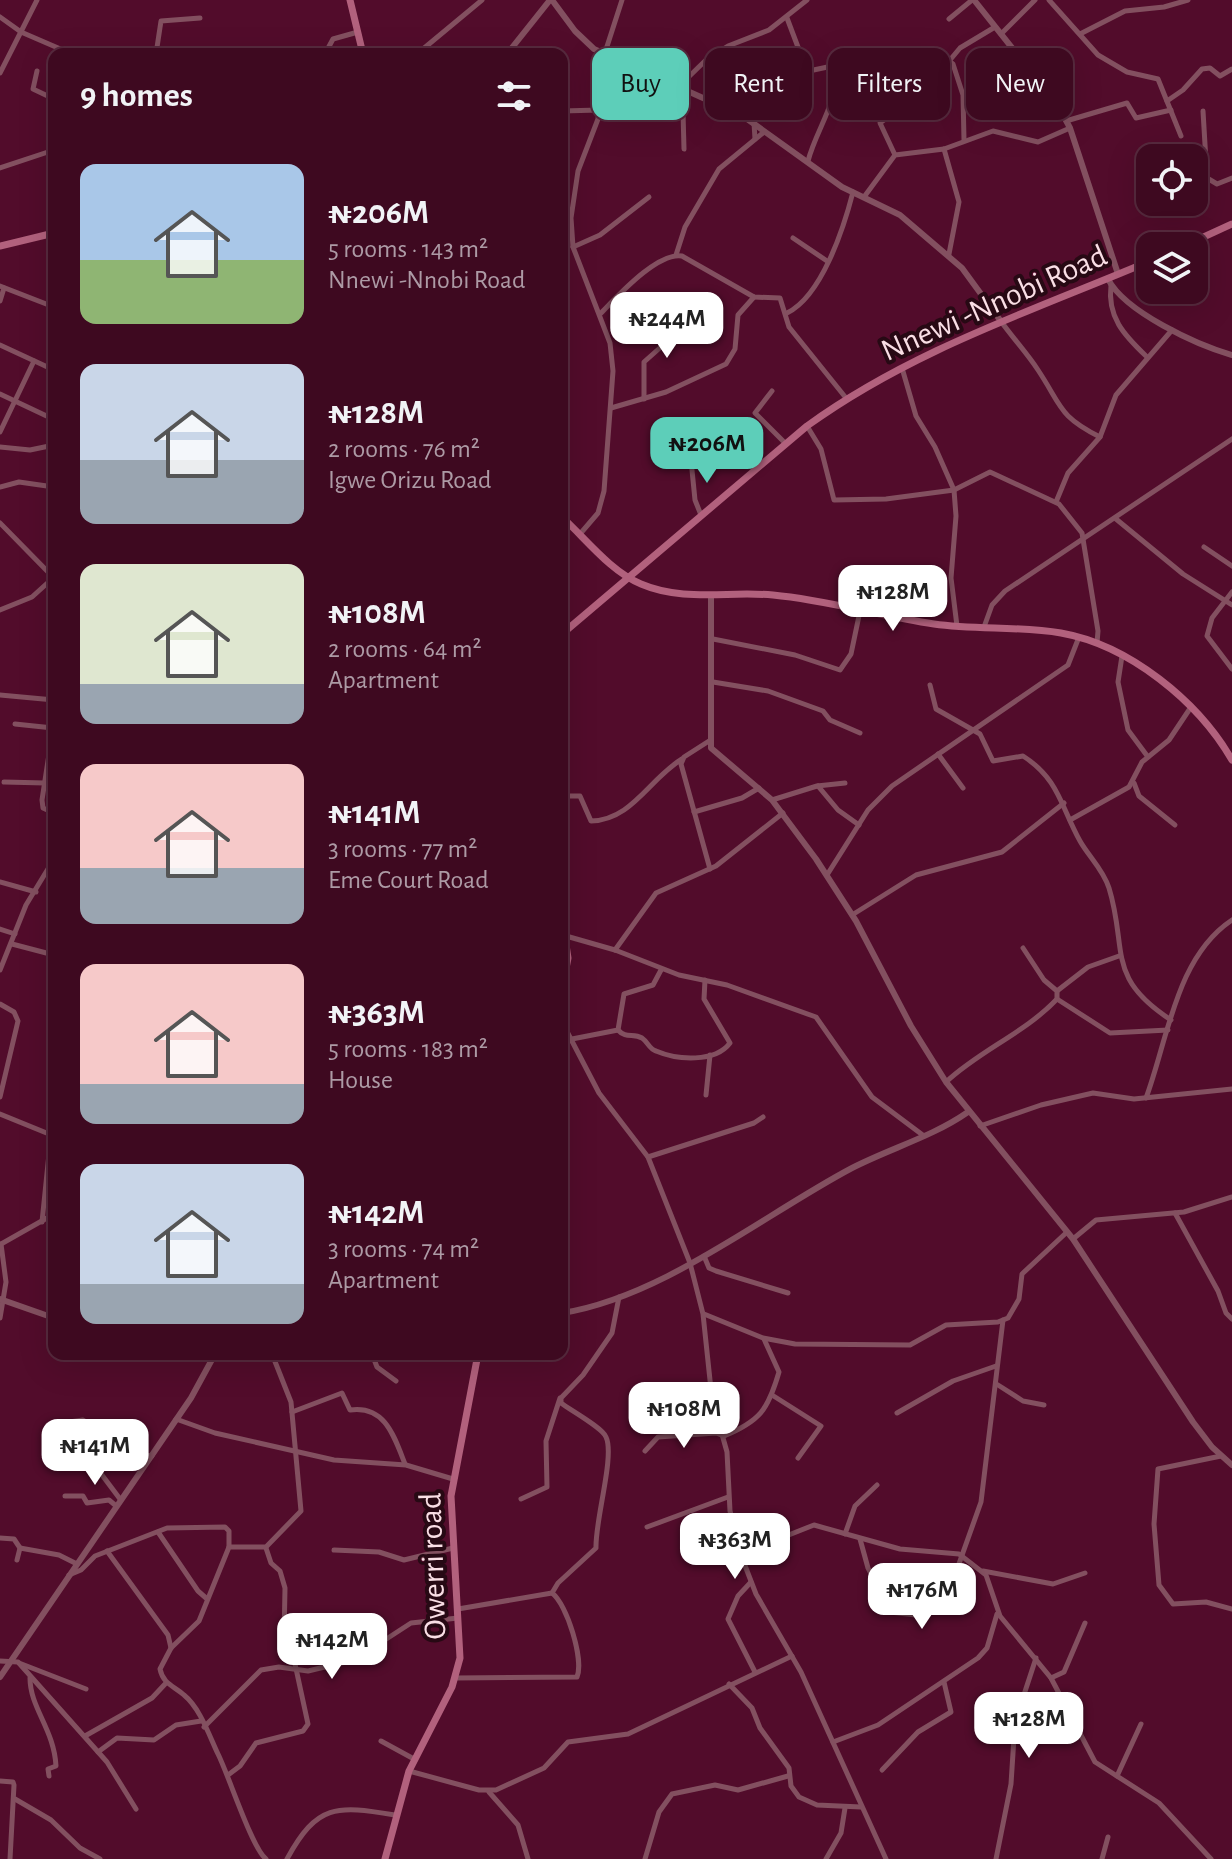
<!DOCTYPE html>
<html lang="en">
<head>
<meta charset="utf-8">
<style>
	:root { --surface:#3e0920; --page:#49172d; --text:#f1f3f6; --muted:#ad9aa5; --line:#572a3e; --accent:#5dceb9 }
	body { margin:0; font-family:"Alegreya Sans",sans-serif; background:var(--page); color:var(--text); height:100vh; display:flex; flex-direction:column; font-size:30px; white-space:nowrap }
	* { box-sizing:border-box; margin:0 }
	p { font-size:26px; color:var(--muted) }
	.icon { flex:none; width:44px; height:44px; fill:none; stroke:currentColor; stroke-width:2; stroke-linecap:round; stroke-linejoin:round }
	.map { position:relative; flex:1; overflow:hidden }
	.drawer { position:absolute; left:48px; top:48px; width:520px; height:1312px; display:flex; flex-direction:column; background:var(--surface); border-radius:16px; box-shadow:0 8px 32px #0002,0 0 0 2px var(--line) }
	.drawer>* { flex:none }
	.banner { position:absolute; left:592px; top:48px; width:520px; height:72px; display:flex; gap:16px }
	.controls { position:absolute; left:1136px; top:144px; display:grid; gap:16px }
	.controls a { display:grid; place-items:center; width:72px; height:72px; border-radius:16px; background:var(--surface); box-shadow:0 8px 32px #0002,0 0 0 2px var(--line); font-size:40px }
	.price { position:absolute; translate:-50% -68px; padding:0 18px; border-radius:16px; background:#fff; color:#222; font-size:26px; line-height:52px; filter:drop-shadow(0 2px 4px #0008) }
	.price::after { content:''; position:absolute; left:50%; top:48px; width:24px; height:18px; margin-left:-12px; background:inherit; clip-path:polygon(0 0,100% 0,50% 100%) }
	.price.selected { background:var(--accent); color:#111 }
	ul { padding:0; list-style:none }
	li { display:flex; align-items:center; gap:24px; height:200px; padding:0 32px }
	li span { display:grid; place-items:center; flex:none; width:224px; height:160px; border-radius:16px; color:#555 }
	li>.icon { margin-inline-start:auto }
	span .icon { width:96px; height:96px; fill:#fffc; stroke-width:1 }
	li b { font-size:34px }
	h2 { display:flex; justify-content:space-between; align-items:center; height:96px; padding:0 32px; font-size:34px }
	.pill { padding:0 28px; border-radius:16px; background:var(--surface); box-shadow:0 8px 32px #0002,0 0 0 2px var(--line); font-size:28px; line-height:72px }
	.pill.selected { background:var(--accent); color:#111 }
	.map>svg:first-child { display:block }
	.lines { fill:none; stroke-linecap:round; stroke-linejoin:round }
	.minor { stroke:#835060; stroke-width:5 }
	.tertiary { stroke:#835060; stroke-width:6 }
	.secondary { stroke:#b2617d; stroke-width:7 }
	.labels { text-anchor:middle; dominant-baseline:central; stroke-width:8; stroke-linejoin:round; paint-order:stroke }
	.street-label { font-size:32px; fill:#f9dee5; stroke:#270914 }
</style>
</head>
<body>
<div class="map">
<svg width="1232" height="1859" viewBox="0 0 1232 1859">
	<rect width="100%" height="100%" fill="#520c2b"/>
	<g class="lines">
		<g class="minor">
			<path d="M1049 0 1098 55 1127 72 1158 79 1181 136"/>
			<path d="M0 17 21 32 72 54"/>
			<path d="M787 18 807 71"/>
			<path d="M949 19 972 0"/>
			<path d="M1001 34 1035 0"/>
			<path d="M1080 34 1125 11 1164 7 1188 0"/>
			<path d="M156 54 161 21 200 18"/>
			<path d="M325 54 333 39 358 32"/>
			<path d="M417 54 482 0"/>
			<path d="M950 60 960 48 995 27"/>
			<path d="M37 71 33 89 54 99"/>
			<path d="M0 73 37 0"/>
			<path d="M678 91 683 112 684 149"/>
			<path d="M1167 101 1183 90 1202 69 1210 68 1220 76 1232 69"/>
			<path d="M562 111 599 110 671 94 706 60 728 46 769 30 807 0"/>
			<path d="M1203 111 1207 178 1217 184 1232 178"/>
			<path d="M888 117 880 123 895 155"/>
			<path d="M1066 121 1127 103 1136 118 1171 110"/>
			<path d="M755 139 754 123 776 78 898 52 915 51 944 57 953 64 963 95 964 140"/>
			<path d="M944 149 959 202 949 254"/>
			<path d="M808 161C817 127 840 101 834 67"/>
			<path d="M0 168 54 150"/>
			<path d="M864 197 895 155 944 149 993 131 1038 142 1070 128"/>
			<path d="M53 234 54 249"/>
			<path d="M793 238 827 261"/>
			<path d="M573 247 600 235 649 197"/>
			<path d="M676 255 685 227 719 169 764 132"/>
			<path d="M1111 285C1107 317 1124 335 1146 356"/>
			<path d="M0 286 54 307"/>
			<path d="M0 301 4 288"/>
			<path d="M787 313C822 296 844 227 853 192"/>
			<path d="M600 314C617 297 657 252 682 256L754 297 780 298 789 327 846 398"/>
			<path d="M1000 320C1012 337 1027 353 1038 370 1062 406 1058 416 1100 437"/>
			<path d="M0 345 54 370"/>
			<path d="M902 368 916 416 935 447 954 490 956 516 951 578 957 626"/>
			<path d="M772 391 755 413 786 444"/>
			<path d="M0 394 53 419"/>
			<path d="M644 399V362L689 322"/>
			<path d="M611 408 666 392 726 364 735 349 738 315 754 297"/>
			<path d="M807 426 821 449 834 500 886 499 954 490 990 472 1059 504 1082 533 1098 631 1097 643"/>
			<path d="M0 432 34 361"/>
			<path d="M0 447 30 450 54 445"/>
			<path d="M691 460 695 500 701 515"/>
			<path d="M0 487 19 482 54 487"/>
			<path d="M1056 502 1068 473 1100 437 1116 395 1172 330"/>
			<path d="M1116 519 1183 574 1232 605"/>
			<path d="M0 523 54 578"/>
			<path d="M580 534 598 513 604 491 613 371 610 343 573 247 571 218 578 171 598 119 601 65 622 0"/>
			<path d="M1204 547 1232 566"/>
			<path d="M1232 592 1212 618 1207 636 1232 669"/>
			<path d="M0 610 32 597 53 578"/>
			<path d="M984 627 992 605 1005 591 1232 439"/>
			<path d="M713 639 795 655 840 670 851 654 860 611"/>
			<path d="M1122 656 1118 682 1128 730 1148 757"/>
			<path d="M713 682 768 691 823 711 830 720 860 733"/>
			<path d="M930 685 936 709 980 734 993 761 1023 756C1059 779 1061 807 1080 841 1089 857 1103 869 1109 888 1128 950 1105 977 1171 1020"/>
			<path d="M0 695 54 700"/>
			<path d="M15 724 53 728 42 800 43 808 54 813"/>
			<path d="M709 741 684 757 681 764 710 869"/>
			<path d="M938 754 963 788"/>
			<path d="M4 782 45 783"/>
			<path d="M1134 783 1139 796 1175 825"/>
			<path d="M818 786 838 810 859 825"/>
			<path d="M562 796H580L591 821C632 820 649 779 682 759"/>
			<path d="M772 800 817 786 845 783"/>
			<path d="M694 812 742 798 759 788"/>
			<path d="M1070 820 1129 787 1142 762 1169 740 1191 707"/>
			<path d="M827 875 868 810 892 786 1068 665 1079 637"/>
			<path d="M0 882 36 892"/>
			<path d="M852 915 916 875 1002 852 1064 803"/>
			<path d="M0 929 15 934"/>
			<path d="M566 936 615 950 679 975 727 985 816 1017 872 1097 924 1136"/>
			<path d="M12 944 54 955"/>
			<path d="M615 950 656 893 716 866 783 813"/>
			<path d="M0 970 26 905 54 859"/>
			<path d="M1057 991 1088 967 1119 956"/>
			<path d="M1057 999 1110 1033 1168 1030"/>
			<path d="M0 1004 14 1012 18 1021 0 1097"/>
			<path d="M562 1022 599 1093 648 1157 690 1263 703 1314 712 1399 727 1452 730 1511 744 1563 756 1594 801 1672 886 1859"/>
			<path d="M618 1030C626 1039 633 1033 642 1038 648 1042 649 1049 656 1051 677 1060 715 1063 730 1043L704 999 705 980"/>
			<path d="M572 1039 618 1030 624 994 653 985 661 970"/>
			<path d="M946 1082C980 1050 1025 1033 1057 999V991L1044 980 1023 948"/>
			<path d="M706 1095 710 1055"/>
			<path d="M1146 1098C1168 1039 1176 957 1232 920"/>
			<path d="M0 1114 54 1136"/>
			<path d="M980 1126 1041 1105 1093 1093 1134 1099 1232 1089"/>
			<path d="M648 1157 754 1123 763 1117"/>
			<path d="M1175 1213 1218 1291 1226 1313 1232 1319"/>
			<path d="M42 1222 54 1105"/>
			<path d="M1073 1239 1096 1220 1184 1212 1232 1197"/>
			<path d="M1 1244 54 1214"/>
			<path d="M704 1256 709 1268 716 1271 788 1293"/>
			<path d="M704 1314 763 1338 795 1344 910 1345 946 1325 998 1322 1008 1318 1019 1299 1022 1274 1067 1232"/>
			<path d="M0 1318 6 1282 1 1244"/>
			<path d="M372 1354 377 1367 396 1381"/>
			<path d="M998 1385 1023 1401 1044 1405"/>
			<path d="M772 1395 821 1426 798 1458"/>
			<path d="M292 1412 342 1393 350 1410C385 1405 394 1436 405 1464"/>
			<path d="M897 1413 953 1381 996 1366"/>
			<path d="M176 1419 215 1433 334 1460 406 1465 453 1479"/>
			<path d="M48 1425 83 1420 102 1432 109 1451 152 1456"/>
			<path d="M79 1447 73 1460 93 1463 120 1499"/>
			<path d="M645 1451 658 1437 716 1433 724 1436C760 1421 768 1410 779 1372L764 1339"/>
			<path d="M1221 1456 1158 1469 1154 1524 1159 1585 1173 1604 1206 1602 1232 1609"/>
			<path d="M65 1496H83L87 1503 109 1500 115 1505"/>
			<path d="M521 1499 547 1487 546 1441 560 1398"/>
			<path d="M647 1527 728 1497"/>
			<path d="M158 1532 198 1591 206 1598"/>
			<path d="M845 1534 855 1506 877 1485"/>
			<path d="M0 1538 14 1539 20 1548"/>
			<path d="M860 1539 868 1568 890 1612 924 1616 945 1603 981 1502 1003 1320"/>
			<path d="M739 1544 771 1542 814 1525 900 1549 959 1554 986 1575 1000 1616 1051 1678 1095 1762 1159 1803 1211 1859"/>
			<path d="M334 1550 379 1552 404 1560 453 1548"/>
			<path d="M107 1551 168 1635 171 1648"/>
			<path d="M17 1560 20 1548 59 1555 75 1563"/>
			<path d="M983 1571 1053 1584 1085 1573"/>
			<path d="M69 1575 81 1570 95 1556 167 1528 225 1527 229 1531V1547"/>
			<path d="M751 1582 738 1596 728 1619 755 1672"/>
			<path d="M458 1609 552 1593 558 1583 596 1548C595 1520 615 1456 606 1437 603 1428 570 1410 561 1403V1398L583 1375 612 1333 619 1297"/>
			<path d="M0 1661 18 1662 107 1762 136 1809"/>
			<path d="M19 1663 86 1689"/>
			<path d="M30 1678C30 1708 54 1729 56 1766L48 1769 49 1776"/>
			<path d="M455 1678 577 1677C584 1660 567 1604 552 1593"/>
			<path d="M1051 1678 1064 1672 1085 1623"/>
			<path d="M729 1684 752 1708 760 1728 789 1768 791 1786 799 1797 817 1805 861 1807"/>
			<path d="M204 1727 261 1670 279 1667 308 1671 354 1660 411 1623 458 1618"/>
			<path d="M85 1736 152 1698 166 1683"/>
			<path d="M381 1741 414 1759"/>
			<path d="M833 1742 878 1725 978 1658 987 1648 997 1614"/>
			<path d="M98 1752 117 1738 154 1740 176 1725 201 1721"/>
			<path d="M882 1770 918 1732 951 1712 944 1682"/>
			<path d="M409 1771 479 1790H496L544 1768 568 1742 628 1734 792 1656"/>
			<path d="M228 1775 240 1766 256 1743 303 1731 308 1724 295 1664 284 1639 285 1588 280 1571 271 1563 266 1548"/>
			<path d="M1117 1776 1141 1724"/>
			<path d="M0 1781 13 1782 14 1785 10 1859"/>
			<path d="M489 1792 518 1825 528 1859"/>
			<path d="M15 1799 51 1820 80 1848 100 1859"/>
			<path d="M266 1859C252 1848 229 1776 218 1754 209 1735 200 1708 184 1695 174 1686 163 1684 160 1669L171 1648 199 1621 229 1547H266L301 1511 291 1402 272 1354"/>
			<path d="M287 1859C317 1804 336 1805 395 1815"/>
			<path d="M645 1859 659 1812 672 1794 715 1785 738 1790 788 1776"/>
			<path d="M826 1859 841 1833 845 1808"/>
			<path d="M996 1859 1011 1784 1015 1722 1036 1658"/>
			<path d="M1102 1859 1108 1837"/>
		</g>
		<g class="tertiary">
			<path d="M552 0 575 31 594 49 743 116 842 187 900 215 962 268 1000 320"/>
			<path d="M974 0 1059 107 1070 128 1118 274"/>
			<path d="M507 54 550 0"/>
			<path d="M1108 279C1125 312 1197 345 1232 355"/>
			<path d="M711 596V748L772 800 816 859 856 921 911 1026 946 1082 1073 1239 1193 1422 1212 1447 1232 1465"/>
			<path d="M0 1299 54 1318"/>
			<path d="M562 1313C663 1297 763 1215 852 1168 891 1148 932 1137 968 1112"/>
			<path d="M0 1677 191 1398 215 1354"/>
		</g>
		<g class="secondary">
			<path d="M350 0 363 54"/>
			<path d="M0 246 54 233"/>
			<path d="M1184 246 1232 224"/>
			<path d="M562 517C585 538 611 572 641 584 683 602 728 591 773 595 827 600 880 616 934 624 976 630 1019 626 1061 633 1129 645 1198 701 1232 760"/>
			<path d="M562 634 807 426C912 350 1032 311 1150 261"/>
			<path d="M562 918 568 958 562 989"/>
			<path d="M385 1859 409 1771 452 1687 460 1658 451 1496 478 1354"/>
		</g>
	</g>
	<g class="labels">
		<g class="street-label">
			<text transform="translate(994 303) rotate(-24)">Nnewi -Nnobi Road</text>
			<text transform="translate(433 1566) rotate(-92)">Owerri road</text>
		</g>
	</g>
</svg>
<div class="controls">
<a><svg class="icon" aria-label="locate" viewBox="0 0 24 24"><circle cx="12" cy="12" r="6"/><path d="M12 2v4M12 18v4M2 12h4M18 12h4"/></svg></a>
<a><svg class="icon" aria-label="layers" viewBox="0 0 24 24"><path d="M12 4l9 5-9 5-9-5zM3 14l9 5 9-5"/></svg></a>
</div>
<b class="price" style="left:667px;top:360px">₦244M</b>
<b class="price selected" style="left:707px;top:485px">₦206M</b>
<b class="price" style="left:893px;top:633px">₦128M</b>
<b class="price" style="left:684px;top:1450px">₦108M</b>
<b class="price" style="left:95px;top:1487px">₦141M</b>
<b class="price" style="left:735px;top:1581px">₦363M</b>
<b class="price" style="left:922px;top:1631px">₦176M</b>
<b class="price" style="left:332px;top:1681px">₦142M</b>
<b class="price" style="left:1029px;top:1760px">₦128M</b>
<div class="banner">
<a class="pill selected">Buy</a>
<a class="pill">Rent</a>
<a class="pill">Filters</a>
<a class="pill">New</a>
</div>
<section class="drawer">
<h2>9 homes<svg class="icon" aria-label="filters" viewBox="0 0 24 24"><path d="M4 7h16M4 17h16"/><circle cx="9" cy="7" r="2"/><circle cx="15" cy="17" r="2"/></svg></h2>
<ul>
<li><span style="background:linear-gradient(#a9c7e8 60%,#8fb573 0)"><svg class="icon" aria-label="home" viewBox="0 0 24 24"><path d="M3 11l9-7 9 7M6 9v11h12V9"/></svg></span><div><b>₦206M</b><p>5 rooms · 143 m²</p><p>Nnewi -Nnobi Road</p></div></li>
<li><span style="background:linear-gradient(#c9d6e8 60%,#9aa5b1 0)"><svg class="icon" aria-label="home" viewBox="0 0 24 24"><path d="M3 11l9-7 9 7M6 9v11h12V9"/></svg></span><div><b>₦128M</b><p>2 rooms · 76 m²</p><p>Igwe Orizu Road</p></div></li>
<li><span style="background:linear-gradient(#dfe7d0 75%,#9aa5b1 0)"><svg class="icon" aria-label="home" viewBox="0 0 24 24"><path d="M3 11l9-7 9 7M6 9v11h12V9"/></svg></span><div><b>₦108M</b><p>2 rooms · 64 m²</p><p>Apartment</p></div></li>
<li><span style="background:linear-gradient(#f6c9c9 65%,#9aa5b1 0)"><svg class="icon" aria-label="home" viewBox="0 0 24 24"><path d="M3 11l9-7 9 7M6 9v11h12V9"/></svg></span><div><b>₦141M</b><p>3 rooms · 77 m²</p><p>Eme Court Road</p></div></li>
<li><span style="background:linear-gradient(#f6c9c9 75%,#9aa5b1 0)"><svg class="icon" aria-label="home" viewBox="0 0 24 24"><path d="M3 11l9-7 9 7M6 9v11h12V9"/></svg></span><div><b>₦363M</b><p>5 rooms · 183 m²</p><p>House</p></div></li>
<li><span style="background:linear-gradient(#c9d6e8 75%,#9aa5b1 0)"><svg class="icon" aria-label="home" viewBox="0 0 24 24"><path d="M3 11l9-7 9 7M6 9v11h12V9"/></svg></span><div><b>₦142M</b><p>3 rooms · 74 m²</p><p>Apartment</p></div></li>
</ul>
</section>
</div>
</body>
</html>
